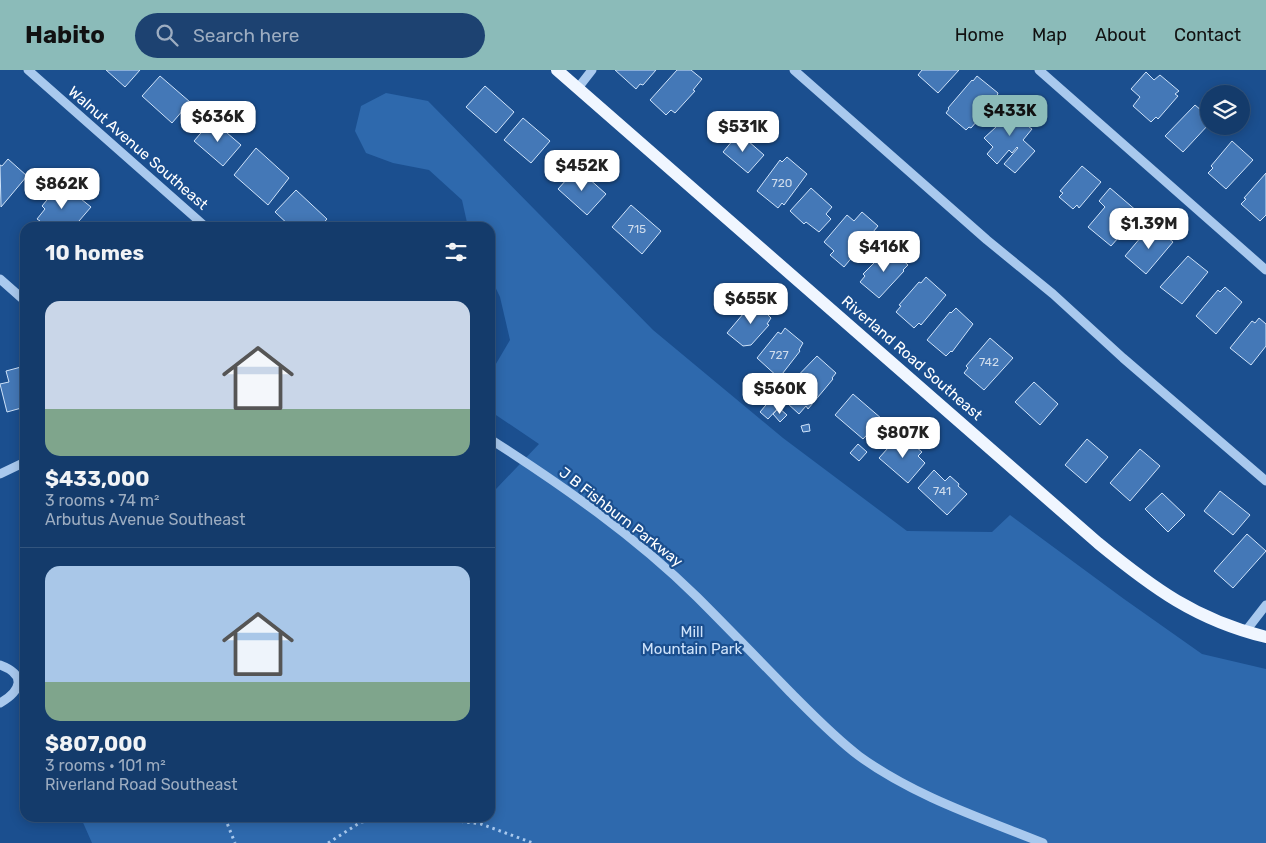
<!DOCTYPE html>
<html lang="en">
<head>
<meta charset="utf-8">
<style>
	:root { --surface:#143b6b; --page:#1d4271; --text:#f1f3f6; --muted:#9dadc1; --line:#33557e; --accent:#8bbbb9 }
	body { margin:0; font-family:Rubik,sans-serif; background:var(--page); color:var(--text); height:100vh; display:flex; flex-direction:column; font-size:19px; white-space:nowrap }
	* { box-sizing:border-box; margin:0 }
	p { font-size:16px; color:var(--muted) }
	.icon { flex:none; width:28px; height:28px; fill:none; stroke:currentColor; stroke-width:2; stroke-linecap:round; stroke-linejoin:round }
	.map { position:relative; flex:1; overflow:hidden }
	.drawer { position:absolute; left:20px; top:152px; width:475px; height:600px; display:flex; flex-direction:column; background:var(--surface); border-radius:15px; box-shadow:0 2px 12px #0003,0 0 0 1px var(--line) }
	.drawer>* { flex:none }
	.buttons { position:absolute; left:1200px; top:15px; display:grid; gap:10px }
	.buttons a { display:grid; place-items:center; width:50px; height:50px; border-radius:50%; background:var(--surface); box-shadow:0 2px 12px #0003,0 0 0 1px var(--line); font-size:25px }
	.price { position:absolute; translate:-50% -42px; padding:0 11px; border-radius:10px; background:#fff; color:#222; font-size:16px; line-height:32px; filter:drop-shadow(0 1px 2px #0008) }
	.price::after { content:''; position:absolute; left:50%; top:30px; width:15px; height:11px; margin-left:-8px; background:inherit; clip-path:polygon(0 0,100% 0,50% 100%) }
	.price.active { background:var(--accent); color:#111 }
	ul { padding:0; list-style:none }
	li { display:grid; align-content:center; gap:10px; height:265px; padding:0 25px }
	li+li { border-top:1px solid var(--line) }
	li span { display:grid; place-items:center; height:155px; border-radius:15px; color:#555 }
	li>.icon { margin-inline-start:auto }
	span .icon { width:90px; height:90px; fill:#fffc; stroke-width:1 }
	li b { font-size:21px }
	h2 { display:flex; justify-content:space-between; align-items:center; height:60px; padding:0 25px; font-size:21px }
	header { display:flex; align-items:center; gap:30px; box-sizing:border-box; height:70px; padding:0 25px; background:var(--accent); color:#111 }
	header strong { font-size:24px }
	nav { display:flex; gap:28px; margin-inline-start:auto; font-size:18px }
	.search { width:350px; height:45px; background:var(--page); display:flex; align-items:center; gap:12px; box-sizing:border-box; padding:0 18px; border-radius:28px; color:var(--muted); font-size:19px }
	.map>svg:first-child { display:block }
	.green { fill:#2e69ad }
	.building { fill:#4478b7; stroke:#cfe3fa }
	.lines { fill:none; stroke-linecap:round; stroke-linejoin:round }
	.path { stroke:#a9c9ee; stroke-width:3; stroke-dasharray:2.5 4; stroke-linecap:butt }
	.minor { stroke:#a9c9ee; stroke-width:9 }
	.major { stroke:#f0f6ff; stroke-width:12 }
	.labels { text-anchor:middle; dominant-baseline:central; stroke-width:4.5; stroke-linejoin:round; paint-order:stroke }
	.number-label { font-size:12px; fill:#d0dded }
	.street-label { font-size:15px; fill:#fff; stroke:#1b4f8f }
	.park-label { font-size:15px; fill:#cfe3fa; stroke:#1b4f8f }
</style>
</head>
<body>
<header>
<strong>Habito</strong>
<div class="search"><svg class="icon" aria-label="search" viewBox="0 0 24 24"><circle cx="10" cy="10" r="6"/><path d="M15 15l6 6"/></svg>Search here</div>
<nav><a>Home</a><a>Map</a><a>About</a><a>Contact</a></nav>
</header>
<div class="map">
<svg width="1266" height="773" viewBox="0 0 1266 773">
	<rect width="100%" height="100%" fill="#1b4f8f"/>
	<path class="green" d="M386 23 428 31 653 260 783 368 907 461 992 462 1010 445 1124 529 1202 584 1266 599V773H92L81 748H490V419H496L539 374 490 341V304L510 270 500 227 490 206V158L468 157 462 130 429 100 393 93 366 83 355 61 361 36Z"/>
	<g class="building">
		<path d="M106 0H140L125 17Z"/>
		<path d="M615 0H656L643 15 640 14 636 19Z"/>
		<path d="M677 0H691L702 9 693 20 695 21 675 43 671 40 666 45 650 30Z"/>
		<path d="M922 0H959L938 23 918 5Z"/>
		<path d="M1146 2 1154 10 1160 5 1179 21 1175 24 1178 26 1158 49 1156 47 1151 52 1133 36 1140 27 1131 19Z"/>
		<path d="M160 6 190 32 172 53 142 26Z"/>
		<path d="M977 6 998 23 997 26 998 27 971 58 969 57 966 60 946 43 949 39 948 38 972 10 973 11Z"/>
		<path d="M485 16 514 42 496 63 466 37Z"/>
		<path d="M1195 35 1209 47V54L1183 82 1165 66Z"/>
		<path d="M1000 36 1008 43 1016 36 1034 52 1029 57 1032 59 1023 70 1035 81 1015 103 1004 94 1018 78 1017 77 1012 83 1009 80 997 94 987 84 993 77 984 68 996 57 988 50Z"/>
		<path d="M523 48 550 71 531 93 504 70Z"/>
		<path d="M212 50 241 75 223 96 194 71Z"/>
		<path d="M739 63 764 85 748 103 723 82Z"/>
		<path d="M1232 71 1253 90 1226 119 1208 103 1213 98 1211 96Z"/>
		<path d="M256 78 289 108 268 135 234 105Z"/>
		<path d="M787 87 807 104 784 135 782 133 778 138 757 121 780 90 782 92Z"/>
		<path d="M8 89 27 106 1 137 0 95 2 96Z"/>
		<path d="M1082 96 1101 112 1079 138 1077 135 1073 139 1059 127 1063 123 1060 121Z"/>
		<path d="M577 98 606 124 587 145 558 119Z"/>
		<path d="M1266 103V145L1260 151 1241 134 1246 129 1244 128Z"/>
		<path d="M61 113 91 137 73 158H35L40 151 37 149 45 139 42 136Z"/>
		<path d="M811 118 832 137 826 144 831 149 819 162 806 152 804 154 790 141Z"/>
		<path d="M1110 118 1138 142 1133 147 1135 149 1111 176 1088 157 1105 137 1099 131Z"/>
		<path d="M296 120 327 149 319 158H292L275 142Z"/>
		<path d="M631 135 661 161 642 184 612 157Z"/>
		<path d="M862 142 878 156 844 197 830 185 834 181 824 172 847 145 854 151Z"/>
		<path d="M1155 157 1173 172 1146 204 1125 186 1147 160 1150 162Z"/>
		<path d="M889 178 908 195 903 200 904 201 879 228 860 212 865 206 863 204Z"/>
		<path d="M1188 186 1208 202 1182 234 1160 217Z"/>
		<path d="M926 207 946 225 921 255 919 253 914 258 896 242 901 236 899 235 919 212 921 213Z"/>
		<path d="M1225 217 1242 232 1216 264 1196 246 1218 220 1220 222Z"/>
		<path d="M763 230 769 236 764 241 771 248 767 254 769 255 751 275 743 276 727 263 749 237 751 239 756 234 758 235Z"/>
		<path d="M956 238 973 254 952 282 951 281 946 286 927 270 950 242 951 243Z"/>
		<path d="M1259 248 1266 254V276L1251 295 1230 278 1252 251 1255 253Z"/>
		<path d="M785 258 803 273 799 280 800 281 779 308 757 288 778 262 781 264Z"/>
		<path d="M990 268 1013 288 984 320 964 303 968 298 966 296Z"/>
		<path d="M817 286 836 303 832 308 833 309 808 339 806 336 799 344 787 333 794 325 786 318Z"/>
		<path d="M25 293V337L7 342 0 314 9 312 6 301 21 297V294Z"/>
		<path d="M1034 312 1058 334 1040 355 1015 332Z"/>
		<path d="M853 324 882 349 863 369 835 345Z"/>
		<path d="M771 329 779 337 768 349 760 342Z"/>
		<path d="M779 338 787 345 780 352 773 344Z"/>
		<path d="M809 354 810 361 803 362 801 356Z"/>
		<path d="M897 368 904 373 908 370 922 382 918 386 925 393 908 413 879 388Z"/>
		<path d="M1087 369 1108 387 1086 413 1065 395Z"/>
		<path d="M858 374 867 382 859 391 850 383Z"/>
		<path d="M1140 379 1160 396 1130 431 1110 413Z"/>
		<path d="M934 400 945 411 950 406 959 414 958 416 967 424 947 445 918 418Z"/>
		<path d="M1220 421 1250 445 1233 465 1204 441Z"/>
		<path d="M1162 423 1185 445 1168 462 1145 439Z"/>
		<path d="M1247 464 1266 481 1233 518 1214 501Z"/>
	</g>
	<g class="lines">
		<g class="path">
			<path d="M225 748 235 773"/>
			<path d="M435 748 481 754 533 773"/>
			<path d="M328 773 361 752 388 748H420"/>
		</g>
		<g class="minor">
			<path d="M28 0 207 158"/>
			<path d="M794 0 987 170 1053 224 1123 288 1266 411"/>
			<path d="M1039 0 1266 200"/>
			<path d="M578 18 592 0"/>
			<path d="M0 209 25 231"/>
			<path d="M490 369C563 416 635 466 697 527 728 558 759 590 790 622 812 644 834 667 859 686 914 726 981 748 1043 773"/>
			<path d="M0 404 25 392"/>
			<path d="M1245 562 1266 535"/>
			<path d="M0 595C27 605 21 621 0 633"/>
		</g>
		<path class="major" d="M557 0 1098 473C1153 518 1196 550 1266 567"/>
	</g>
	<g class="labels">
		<g class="number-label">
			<text x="782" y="113">720</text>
			<text x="637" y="159">715</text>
			<text x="779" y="285">727</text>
			<text x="989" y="292">742</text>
			<text x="942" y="421">741</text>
		</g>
		<g class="street-label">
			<text transform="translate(138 78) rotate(41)">Walnut Avenue Southeast</text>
			<text transform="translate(912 288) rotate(41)">Riverland Road Southeast</text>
			<text transform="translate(621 447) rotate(38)">J B Fishburn Parkway</text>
		</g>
		<g class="park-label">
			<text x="692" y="562">Mill<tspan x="692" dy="17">Mountain Park</tspan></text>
		</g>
	</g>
</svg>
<div class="buttons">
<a><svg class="icon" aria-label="layers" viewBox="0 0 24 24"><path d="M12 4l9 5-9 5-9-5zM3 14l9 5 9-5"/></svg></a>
</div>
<b class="price active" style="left:1010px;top:67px">$433K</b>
<b class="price" style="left:218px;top:73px">$636K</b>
<b class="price" style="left:743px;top:83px">$531K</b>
<b class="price" style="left:582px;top:122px">$452K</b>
<b class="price" style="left:62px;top:140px">$862K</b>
<b class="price" style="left:1149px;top:180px">$1.39M</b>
<b class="price" style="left:884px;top:203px">$416K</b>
<b class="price" style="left:751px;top:255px">$655K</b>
<b class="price" style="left:780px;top:345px">$560K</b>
<b class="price" style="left:903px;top:389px">$807K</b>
<section class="drawer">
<h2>10 homes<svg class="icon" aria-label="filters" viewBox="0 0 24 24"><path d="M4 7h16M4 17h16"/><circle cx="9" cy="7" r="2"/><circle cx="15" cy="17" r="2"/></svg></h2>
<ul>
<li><span style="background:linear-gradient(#c9d6e8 70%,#7fa58c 0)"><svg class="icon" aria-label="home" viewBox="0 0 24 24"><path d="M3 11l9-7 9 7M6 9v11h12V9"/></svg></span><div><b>$433,000</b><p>3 rooms · 74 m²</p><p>Arbutus Avenue Southeast</p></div></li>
<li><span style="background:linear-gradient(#a9c7e8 75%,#7fa58c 0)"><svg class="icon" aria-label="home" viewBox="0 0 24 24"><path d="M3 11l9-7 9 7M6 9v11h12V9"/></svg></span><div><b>$807,000</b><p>3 rooms · 101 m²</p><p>Riverland Road Southeast</p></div></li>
</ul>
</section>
</div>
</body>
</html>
